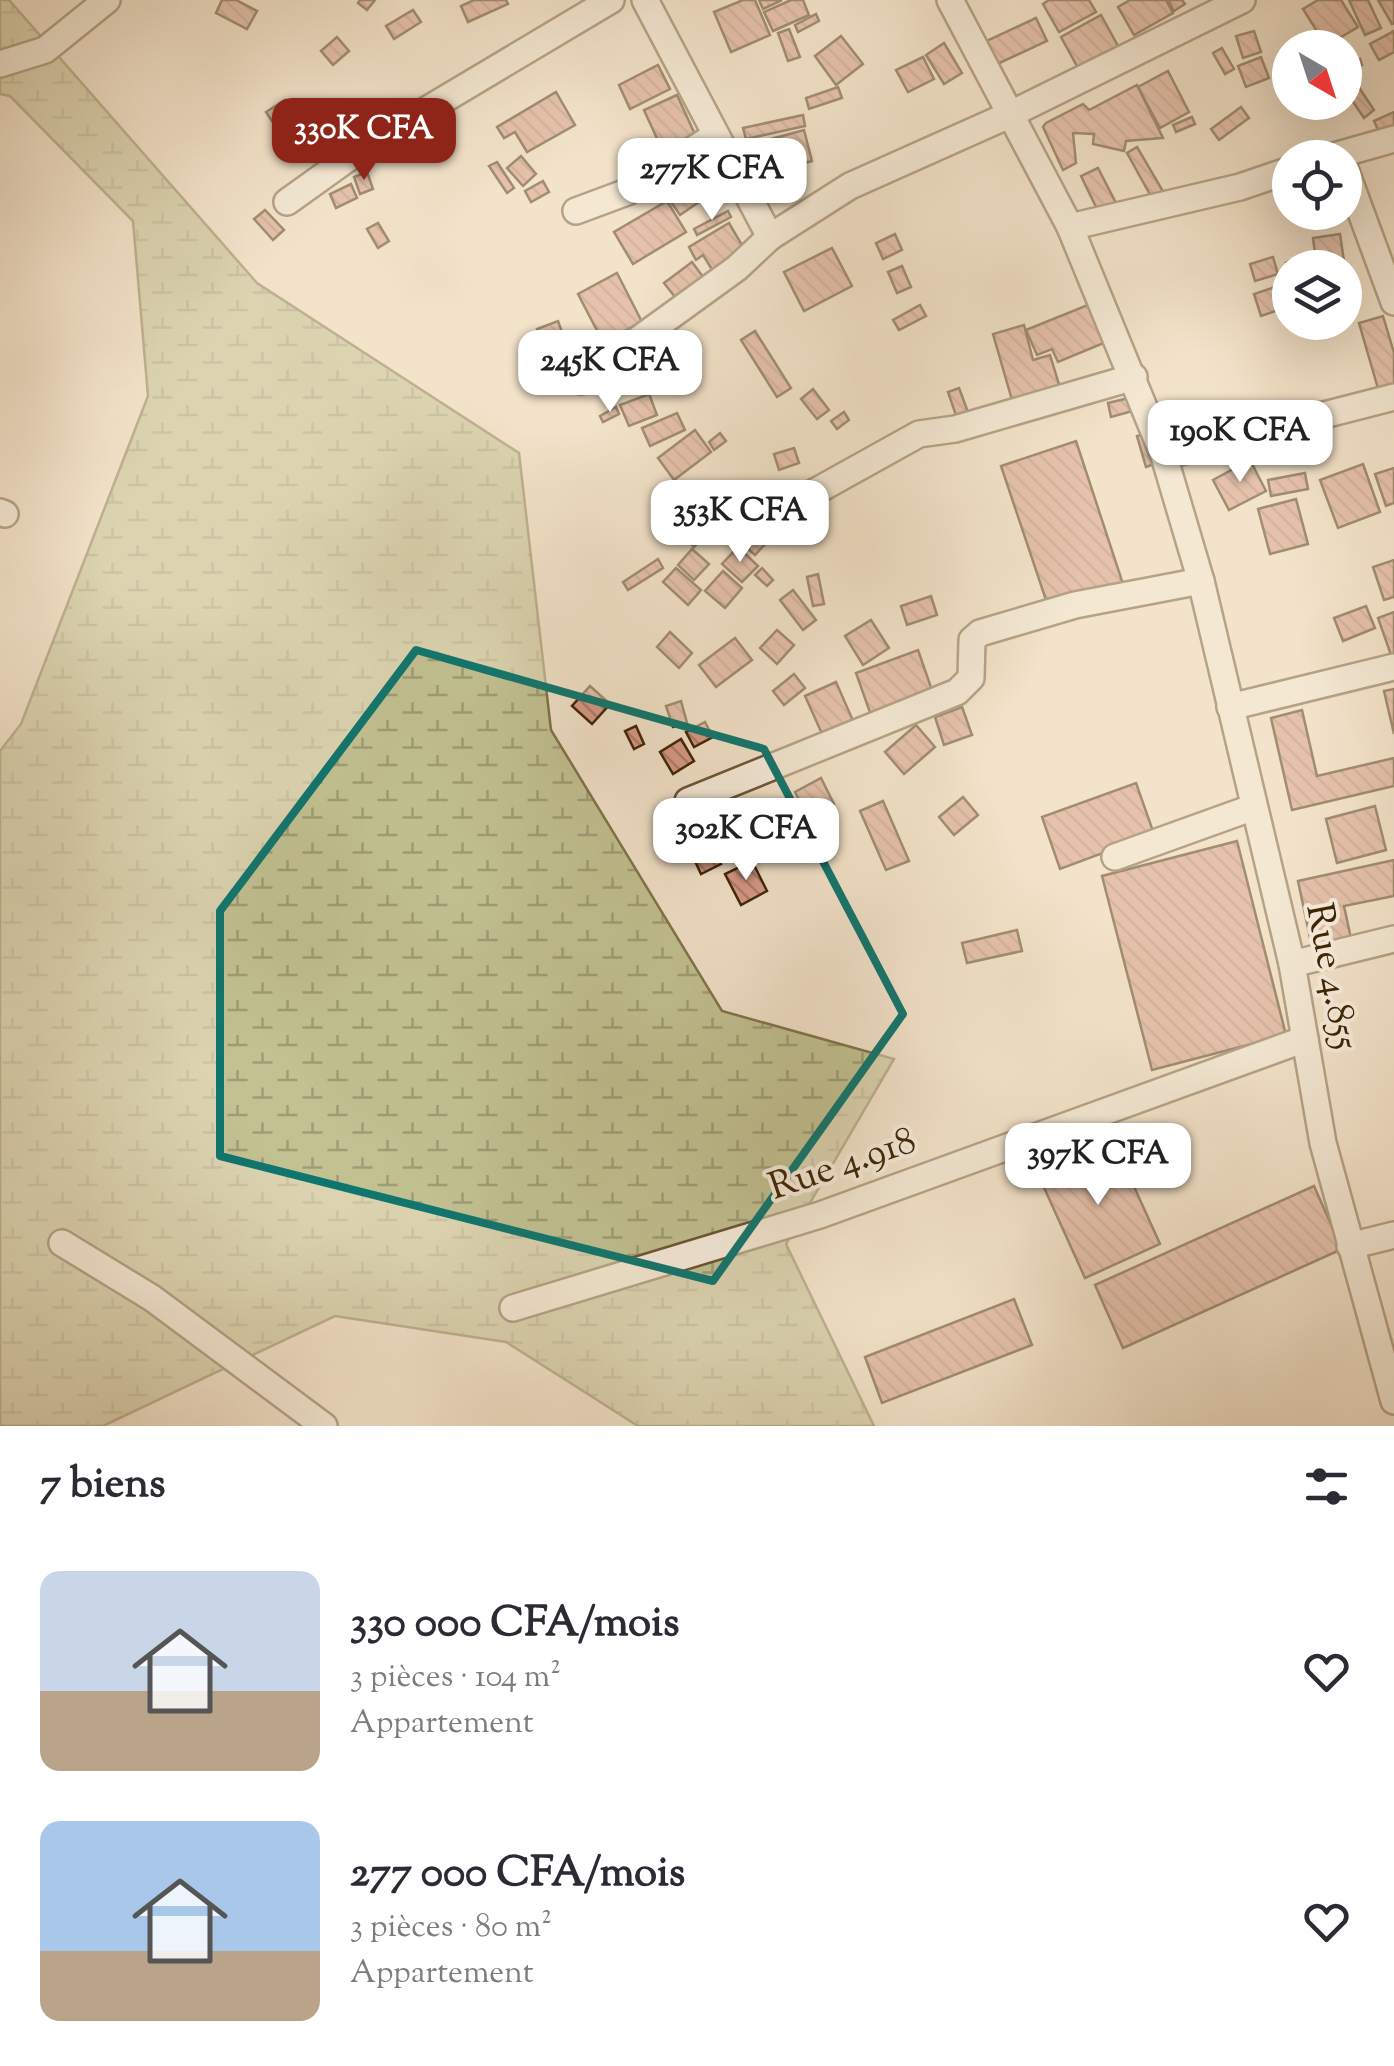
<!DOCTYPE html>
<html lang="fr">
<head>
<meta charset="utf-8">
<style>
	:root { --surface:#fff; --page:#f2f2f3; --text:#2b2b33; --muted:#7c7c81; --accent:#8f2418 }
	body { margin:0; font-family:"Sorts Mill Goudy",serif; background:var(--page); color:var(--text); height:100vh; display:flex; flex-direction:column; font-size:38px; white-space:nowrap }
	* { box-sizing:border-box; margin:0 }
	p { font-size:32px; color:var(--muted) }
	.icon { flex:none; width:55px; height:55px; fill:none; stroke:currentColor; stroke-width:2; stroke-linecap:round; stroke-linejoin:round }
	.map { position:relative; height:1426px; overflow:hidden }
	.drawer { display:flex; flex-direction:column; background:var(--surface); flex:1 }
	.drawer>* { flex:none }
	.needle { width:65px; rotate:141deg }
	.buttons { position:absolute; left:1272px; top:30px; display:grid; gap:20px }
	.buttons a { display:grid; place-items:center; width:90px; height:90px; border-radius:50%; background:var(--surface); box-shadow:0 10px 40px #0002; font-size:50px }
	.price { position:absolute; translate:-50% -85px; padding:0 22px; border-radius:20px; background:#fff; color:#222; font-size:32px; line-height:65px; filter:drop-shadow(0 2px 5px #0008) }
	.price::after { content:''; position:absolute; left:50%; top:60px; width:30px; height:22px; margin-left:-15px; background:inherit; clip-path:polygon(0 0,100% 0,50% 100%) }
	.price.current { background:var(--accent); color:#fff }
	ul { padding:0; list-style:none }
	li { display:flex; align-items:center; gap:30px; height:250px; padding:0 40px }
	li span { display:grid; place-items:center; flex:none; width:280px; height:200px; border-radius:20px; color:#555 }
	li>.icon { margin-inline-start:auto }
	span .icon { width:120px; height:120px; fill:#fffc; stroke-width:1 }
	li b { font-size:42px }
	h2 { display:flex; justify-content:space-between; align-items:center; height:120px; padding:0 40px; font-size:42px }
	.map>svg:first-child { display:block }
	.wetland { fill:url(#wetland-marsh); stroke:#80734a; stroke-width:2.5 }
	.building { fill:url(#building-back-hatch); stroke:#3e2503; stroke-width:2.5 }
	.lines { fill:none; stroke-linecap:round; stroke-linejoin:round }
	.minor-casing { stroke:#6b5435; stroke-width:30 }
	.minor { stroke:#f7eddd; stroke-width:25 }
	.marked { fill:none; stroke:#0f766e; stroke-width:8; stroke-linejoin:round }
	.labels { text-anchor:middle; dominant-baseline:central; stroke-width:8; stroke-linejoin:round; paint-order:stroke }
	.street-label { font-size:38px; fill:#3e2503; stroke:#f7eddd }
</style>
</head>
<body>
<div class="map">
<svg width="1394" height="1426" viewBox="0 0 1394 1426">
	<defs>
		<pattern id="wetland-marsh" width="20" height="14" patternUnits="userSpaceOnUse" patternTransform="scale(2.5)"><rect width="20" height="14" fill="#c2c192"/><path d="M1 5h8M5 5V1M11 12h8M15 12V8" fill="none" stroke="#9f9d75"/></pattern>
		<pattern id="building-back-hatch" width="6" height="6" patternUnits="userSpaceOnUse" patternTransform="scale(2.5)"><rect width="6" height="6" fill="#d79988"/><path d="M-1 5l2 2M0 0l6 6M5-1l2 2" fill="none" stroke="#b07d6d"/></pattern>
	</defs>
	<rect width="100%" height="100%" fill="#f3e3cb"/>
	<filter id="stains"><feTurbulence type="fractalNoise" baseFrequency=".002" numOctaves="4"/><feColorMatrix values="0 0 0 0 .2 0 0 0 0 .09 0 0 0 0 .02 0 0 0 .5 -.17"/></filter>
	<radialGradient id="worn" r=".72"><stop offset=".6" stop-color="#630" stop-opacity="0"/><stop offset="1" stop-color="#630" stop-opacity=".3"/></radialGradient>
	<path class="wetland" d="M0 0H9L257 283 519 453 551 730 722 1011 894 1059 786 1244 874 1426H638L506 1342 335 1316 103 1426H0V751L21 724 148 396 133 221 10 96 0 94Z"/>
	<g class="building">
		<path d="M222 0H236L257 11 247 29 216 13Z"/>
		<path d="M360 0H375L367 10 358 3Z"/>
		<path d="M474 0H506L508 4 468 22 461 6Z"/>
		<path d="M743 0H755L770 35 731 52 714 12Z"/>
		<path d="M759 0H782L763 9Z"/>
		<path d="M791 0H803L809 15 773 31 764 12Z"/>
		<path d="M1049 0H1089L1096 12 1059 32 1043 4Z"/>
		<path d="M1130 0H1166L1173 13 1134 35 1118 7Z"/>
		<path d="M1168 0H1182L1185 4 1174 11Z"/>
		<path d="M1318 0H1341L1358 27 1326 46 1303 9Z"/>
		<path d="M1349 0H1368L1381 28 1365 35Z"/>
		<path d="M1378 0H1394V23L1392 24Z"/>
		<path d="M413 10 421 22 394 39 386 26Z"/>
		<path d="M816 14 819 21 798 32 795 25Z"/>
		<path d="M1101 15 1118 46 1078 68 1061 37Z"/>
		<path d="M1036 18 1047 41 993 66 982 43Z"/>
		<path d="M789 29 800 57 788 61 778 33Z"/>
		<path d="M1254 31 1261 52 1243 58 1236 36Z"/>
		<path d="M1394 31V52L1379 60 1370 44Z"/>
		<path d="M841 36 863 64 836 85 815 56Z"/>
		<path d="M337 37 349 51 333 65 321 51Z"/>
		<path d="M944 43 962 73 944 84 926 55Z"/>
		<path d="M1222 48 1234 69 1225 74 1213 53Z"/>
		<path d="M923 57 934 79 908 92 896 70Z"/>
		<path d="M1261 57 1269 78 1246 87 1238 66Z"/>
		<path d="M1360 59 1362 65 1345 72V65Z"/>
		<path d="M658 65 670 89 630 109 619 85Z"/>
		<path d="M1168 71 1189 112 1160 128 1138 87Z"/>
		<path d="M1352 77 1374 110 1364 118 1345 90V82Z"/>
		<path d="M1137 85 1163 138 1126 141 1124 151 1093 144 1094 134 1073 133 1076 163 1063 170 1043 127 1046 123 1083 104 1089 110Z"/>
		<path d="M838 87 842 98 809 109 806 98Z"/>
		<path d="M556 92 575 125 527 152 515 132 504 138 497 127Z"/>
		<path d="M677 95 698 141 665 156 644 110Z"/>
		<path d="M285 100 293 112 274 124 266 112Z"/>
		<path d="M1241 107 1249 118 1219 140 1211 129Z"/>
		<path d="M1394 112V134L1382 139 1374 121Z"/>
		<path d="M803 115 805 126 746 139 743 128Z"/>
		<path d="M1192 117 1195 124 1176 132 1173 125Z"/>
		<path d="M334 130 348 156 327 168 313 142Z"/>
		<path d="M804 130 812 161 779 170 771 139Z"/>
		<path d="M1137 147 1164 193 1153 200 1127 153Z"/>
		<path d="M521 156 536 174 523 186 507 168Z"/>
		<path d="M497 162 514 188 507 193 489 166Z"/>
		<path d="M713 166 725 184 680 215 667 196Z"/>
		<path d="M1098 168 1116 203 1098 211 1081 176Z"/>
		<path d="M367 172 373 189 360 194 354 177Z"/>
		<path d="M543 181 549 192 531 202 525 191Z"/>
		<path d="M351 184 357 198 336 208 330 194Z"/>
		<path d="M667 201 686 232 633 264 614 232Z"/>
		<path d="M265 210 284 230 273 240 254 219Z"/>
		<path d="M728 211 731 217 697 235 694 229Z"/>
		<path d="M378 223 389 241 378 248 367 229Z"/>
		<path d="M729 223 746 252 713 271 703 255 696 260 689 247Z"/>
		<path d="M895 234 902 250 883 259 876 243Z"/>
		<path d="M1340 234 1345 268H1317L1313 238Z"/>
		<path d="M832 248 852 286 804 311 784 272Z"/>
		<path d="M1300 255 1305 265 1290 270 1286 263Z"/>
		<path d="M1273 257 1278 274 1255 281 1250 264Z"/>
		<path d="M692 262 709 285 673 312 666 304 675 297 664 283Z"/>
		<path d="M902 266 911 287 897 293 888 272Z"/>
		<path d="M617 273 642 322 603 342 578 294Z"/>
		<path d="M1290 282V306L1261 316 1254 294Z"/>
		<path d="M1095 302 1111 340 1058 362 1052 349 1037 355 1026 330Z"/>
		<path d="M920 305 926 316 899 330 893 320Z"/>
		<path d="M1383 316 1394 353V387L1379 392 1359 323Z"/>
		<path d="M558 321 577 374 556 382 537 329Z"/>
		<path d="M1024 325 1033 360 1050 355 1062 394 1012 400 993 334Z"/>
		<path d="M755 331 791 388 777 397 741 340Z"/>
		<path d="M959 388 972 423 960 427 948 392Z"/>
		<path d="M813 389 829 410 817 419 801 399Z"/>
		<path d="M649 394 657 415 629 426 620 405Z"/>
		<path d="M1133 397 1136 410 1111 417 1108 403Z"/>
		<path d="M616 407 619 414 603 422 600 416Z"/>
		<path d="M844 412 849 420 837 429 831 421Z"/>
		<path d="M677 413 685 430 650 446 642 428Z"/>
		<path d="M695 430 711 452 674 480 658 458Z"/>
		<path d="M720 433 726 441 714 450 709 442Z"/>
		<path d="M1148 433 1157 463 1146 467 1137 436Z"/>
		<path d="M1076 441 1124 587 1048 606 1001 466Z"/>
		<path d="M794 448 799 463 779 470 774 454Z"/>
		<path d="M1250 460 1266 491 1229 510 1213 480Z"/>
		<path d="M1363 464 1380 512 1338 528 1320 480Z"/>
		<path d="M1394 468V503L1386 506 1375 474Z"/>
		<path d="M1305 473 1308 489 1271 496 1268 480Z"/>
		<path d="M1296 499 1308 544 1270 554 1258 509Z"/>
		<path d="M679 506 694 527 679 538 663 517Z"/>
		<path d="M718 508 726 516 694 547 686 539Z"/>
		<path d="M755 525 770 539 755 555 740 542Z"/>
		<path d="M738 547 758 566 742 582 722 564Z"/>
		<path d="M692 549 709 564 694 580 678 565Z"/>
		<path d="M658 559 663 568 628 590 623 582Z"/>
		<path d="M1394 560V597L1384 600 1373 567Z"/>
		<path d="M676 568 701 590 688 605 663 582Z"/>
		<path d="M762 568 773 580 767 586 755 575Z"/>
		<path d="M723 571 742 588 725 608 705 591Z"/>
		<path d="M818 574 824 604 813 606 807 577Z"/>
		<path d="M793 590 816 620 803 630 780 600Z"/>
		<path d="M931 596 937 615 907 625 901 606Z"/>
		<path d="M1366 606 1375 628 1343 641 1334 618Z"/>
		<path d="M1394 612V654L1391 655 1378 618Z"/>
		<path d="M871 620 889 648 863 665 845 636Z"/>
		<path d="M777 630 794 645 777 664 760 648Z"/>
		<path d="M670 632 692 653 679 668 657 647Z"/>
		<path d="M735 638 752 660 716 687 699 665Z"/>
		<path d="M918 650 935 699 873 721 856 673Z"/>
		<path d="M794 674 805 688 784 705 773 691Z"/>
		<path d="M836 682 854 723 823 736 805 696Z"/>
		<path d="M590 686 610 704 592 724 572 706Z"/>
		<path d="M1394 689V734L1384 691Z"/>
		<path d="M681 701 687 723 673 727 666 706Z"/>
		<path d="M962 707 972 735 944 745 935 717Z"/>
		<path d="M1302 710 1317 776 1394 758V786L1292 810 1271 718Z"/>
		<path d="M705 722 713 737 694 747 686 732Z"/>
		<path d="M916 725 935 747 904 774 885 752Z"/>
		<path d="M636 726 644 744 634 749 625 731Z"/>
		<path d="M681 739 694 761 673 774 660 752Z"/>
		<path d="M821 778 834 804 808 817 795 792Z"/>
		<path d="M1136 783 1154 834 1060 869 1042 817Z"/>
		<path d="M963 797 978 815 954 835 939 817Z"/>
		<path d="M883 801 909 861 886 870 860 811Z"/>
		<path d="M1375 806 1386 850 1337 863 1326 819Z"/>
		<path d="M708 839 721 864 701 874 689 848Z"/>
		<path d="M1237 841 1286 1035 1152 1070 1102 876Z"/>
		<path d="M1394 860V896L1344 906 1352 943 1313 952 1298 881Z"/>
		<path d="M752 861 767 891 741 905 725 874Z"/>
		<path d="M1017 930 1022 951 967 963 962 943Z"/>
		<path d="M1112 1138 1160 1244 1085 1278 1037 1172Z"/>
		<path d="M1314 1186 1342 1249 1123 1348 1095 1285Z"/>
		<path d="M1014 1299 1032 1345 882 1403 865 1357Z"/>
	</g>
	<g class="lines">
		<g class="minor-casing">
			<g id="minor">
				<path d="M645 0 770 237"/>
				<path d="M950 0 1070 227 1164 456 1201 581 1292 964 1323 1143 1394 1401"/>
				<path d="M0 64 45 50 107 0"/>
				<path d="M1327 158 1394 139"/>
				<path d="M1345 169 1394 302"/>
				<path d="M287 202 361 149 611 0"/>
				<path d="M576 211 627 192 716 135"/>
				<path d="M1070 227 1240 187 1290 170"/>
				<path d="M581 381 737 268 770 237 850 186 1009 115 1242 0"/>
				<path d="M1164 456 1394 397"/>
				<path d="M793 504 919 434 955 429 1134 377"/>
				<path d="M0 512 5 514"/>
				<path d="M1230 707 1394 667"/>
				<path d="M688 801 957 692 971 678 972 640 980 633 1075 605 1201 581"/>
				<path d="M1115 857 1254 807"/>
				<path d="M1292 964 1394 939"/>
				<path d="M62 1243 152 1298 324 1426"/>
				<path d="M1350 1246 1394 1235"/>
				<path d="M513 1308 820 1215 1305 1039"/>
			</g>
		</g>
		<use href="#minor" class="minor"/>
	</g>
	<path d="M0 0H1394V1426H0ZM416 650 764 749 903 1014 713 1281 220 1156V911Z" fill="#f3e3cb" fill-opacity=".55" fill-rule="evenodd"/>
	<path class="marked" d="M416 650 764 749 903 1014 713 1281 220 1156V911Z"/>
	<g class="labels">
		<g class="street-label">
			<text transform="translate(1330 977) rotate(79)">Rue 4.855</text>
			<text transform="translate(843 1166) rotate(-19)">Rue 4.918</text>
		</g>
	</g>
	<rect width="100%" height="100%" filter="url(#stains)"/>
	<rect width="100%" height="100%" fill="url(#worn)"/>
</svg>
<div class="buttons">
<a><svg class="needle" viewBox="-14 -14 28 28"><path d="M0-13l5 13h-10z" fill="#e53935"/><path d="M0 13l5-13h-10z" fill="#7c7c81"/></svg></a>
<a><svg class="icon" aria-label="locate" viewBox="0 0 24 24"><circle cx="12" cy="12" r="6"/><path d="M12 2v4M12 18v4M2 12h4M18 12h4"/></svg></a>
<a><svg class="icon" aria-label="layers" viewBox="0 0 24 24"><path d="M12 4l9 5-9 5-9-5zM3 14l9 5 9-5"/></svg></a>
</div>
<b class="price current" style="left:364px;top:183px">330K CFA</b>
<b class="price" style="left:712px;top:223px">277K CFA</b>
<b class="price" style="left:610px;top:415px">245K CFA</b>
<b class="price" style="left:1240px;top:485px">190K CFA</b>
<b class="price" style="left:740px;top:565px">353K CFA</b>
<b class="price" style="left:746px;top:883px">302K CFA</b>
<b class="price" style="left:1098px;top:1208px">397K CFA</b>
</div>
<section class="drawer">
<h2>7 biens<svg class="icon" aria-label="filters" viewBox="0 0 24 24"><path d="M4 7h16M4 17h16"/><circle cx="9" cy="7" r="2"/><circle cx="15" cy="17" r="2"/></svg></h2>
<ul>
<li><span style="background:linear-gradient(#c9d6e8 60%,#b9a48a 0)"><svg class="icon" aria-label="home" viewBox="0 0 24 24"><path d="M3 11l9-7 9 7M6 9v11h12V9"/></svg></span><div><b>330 000 CFA/mois</b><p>3 pièces · 104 m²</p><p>Appartement</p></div><svg class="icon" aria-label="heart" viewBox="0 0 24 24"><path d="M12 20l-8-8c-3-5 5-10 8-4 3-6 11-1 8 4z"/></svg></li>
<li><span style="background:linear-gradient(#a9c7e8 65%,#b9a48a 0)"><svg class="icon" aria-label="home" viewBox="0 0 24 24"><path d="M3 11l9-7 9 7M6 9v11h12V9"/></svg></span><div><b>277 000 CFA/mois</b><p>3 pièces · 80 m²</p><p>Appartement</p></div><svg class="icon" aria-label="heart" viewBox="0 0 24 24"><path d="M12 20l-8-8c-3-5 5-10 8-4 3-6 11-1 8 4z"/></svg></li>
</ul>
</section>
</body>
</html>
